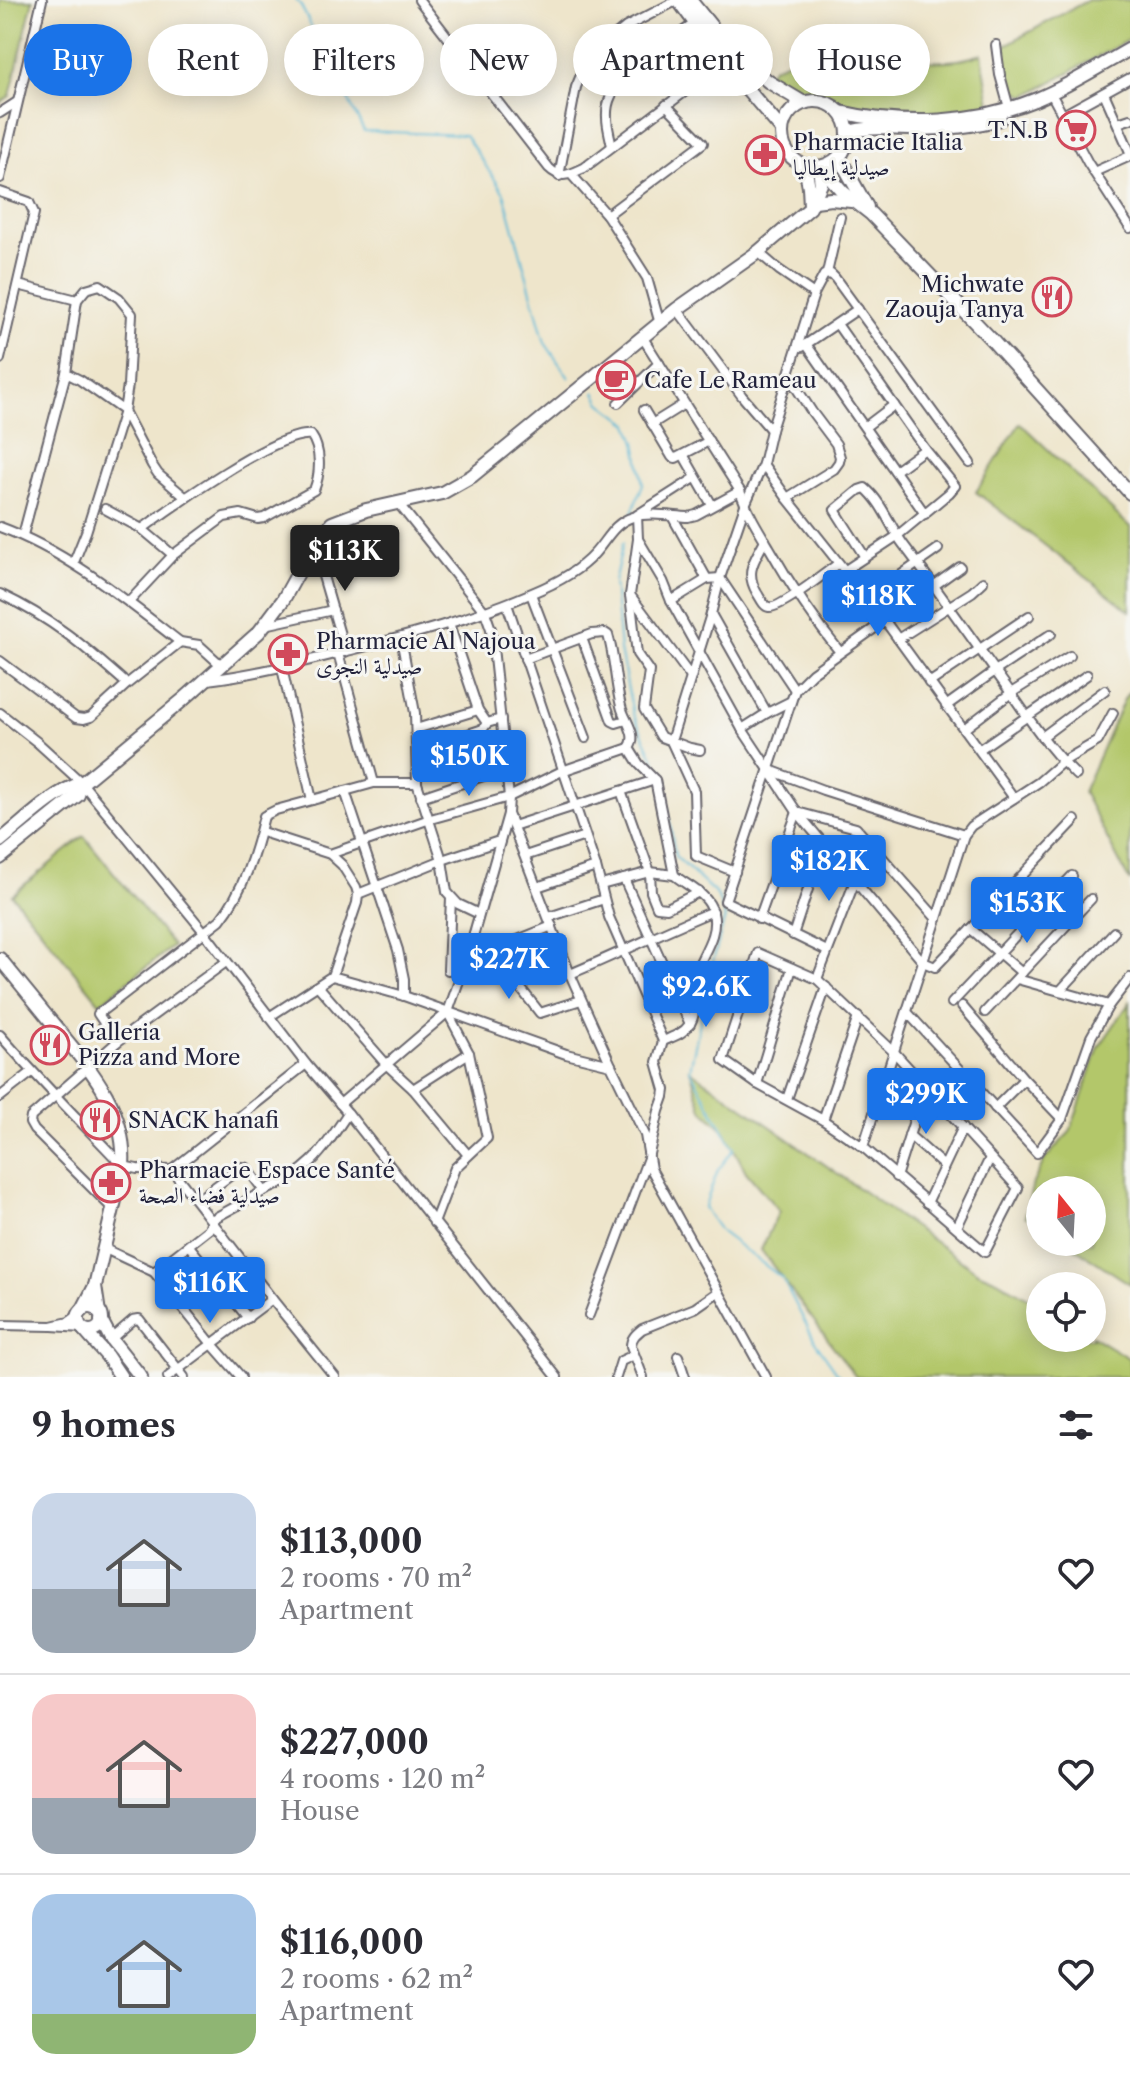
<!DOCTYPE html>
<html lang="en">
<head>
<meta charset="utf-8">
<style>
	:root { --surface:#fff; --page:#f7f7f7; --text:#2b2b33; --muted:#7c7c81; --line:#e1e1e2; --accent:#1a73e8 }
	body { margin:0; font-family:"Libre Caslon Text",Amiri,serif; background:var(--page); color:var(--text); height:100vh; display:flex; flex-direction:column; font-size:30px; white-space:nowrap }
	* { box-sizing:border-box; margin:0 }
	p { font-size:26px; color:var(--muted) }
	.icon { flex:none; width:44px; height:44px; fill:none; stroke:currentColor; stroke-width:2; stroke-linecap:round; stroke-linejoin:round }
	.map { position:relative; height:1377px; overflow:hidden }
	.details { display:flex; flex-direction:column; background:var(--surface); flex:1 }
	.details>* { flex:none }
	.guide { position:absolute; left:24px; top:24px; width:1082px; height:72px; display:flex; gap:16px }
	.needle { width:52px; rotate:342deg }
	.fabs { position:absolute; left:1026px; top:1176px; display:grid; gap:16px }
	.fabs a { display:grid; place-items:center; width:80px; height:80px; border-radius:50%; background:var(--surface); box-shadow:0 4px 20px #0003; font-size:40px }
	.price { position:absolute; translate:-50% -68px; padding:0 18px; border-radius:8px; background:var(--accent); color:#fff; font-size:26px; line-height:52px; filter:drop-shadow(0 2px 4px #0008) }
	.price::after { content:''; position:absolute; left:50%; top:48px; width:24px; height:18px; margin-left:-12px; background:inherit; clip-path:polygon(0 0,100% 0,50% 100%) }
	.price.active { background:#222; color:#fff }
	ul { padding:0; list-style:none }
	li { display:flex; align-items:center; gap:24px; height:200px; padding:0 32px }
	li+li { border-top:2px solid var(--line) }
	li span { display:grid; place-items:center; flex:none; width:224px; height:160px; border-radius:24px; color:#555 }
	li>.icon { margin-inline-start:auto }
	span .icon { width:96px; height:96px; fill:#fffc; stroke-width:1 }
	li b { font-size:34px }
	h2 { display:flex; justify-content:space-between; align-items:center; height:96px; padding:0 32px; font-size:34px }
	.chip { padding:0 28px; border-radius:36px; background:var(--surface); box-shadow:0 4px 20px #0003; font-size:28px; line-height:72px }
	.chip.active { background:var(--accent); color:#fff }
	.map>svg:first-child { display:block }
	.green { fill:#b3c76a; stroke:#6a7452; stroke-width:2 }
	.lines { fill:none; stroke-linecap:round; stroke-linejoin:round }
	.stream { stroke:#58b7d6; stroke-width:2 }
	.street-casing { stroke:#69666d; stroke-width:12 }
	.secondary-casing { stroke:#69666d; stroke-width:16 }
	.primary-casing { stroke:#69666d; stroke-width:16 }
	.street { stroke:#fff; stroke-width:8 }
	.secondary { stroke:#fff; stroke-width:12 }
	.primary { stroke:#fff; stroke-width:12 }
	.labels { text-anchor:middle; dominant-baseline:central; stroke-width:6; stroke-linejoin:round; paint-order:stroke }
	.poi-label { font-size:22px; fill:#22223b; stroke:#f6f6f2; text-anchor:start }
</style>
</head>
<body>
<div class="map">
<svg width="1130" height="1377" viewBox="0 0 1130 1377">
	<rect width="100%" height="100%" fill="#f6f6f2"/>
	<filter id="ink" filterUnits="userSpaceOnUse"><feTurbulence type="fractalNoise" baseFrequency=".0125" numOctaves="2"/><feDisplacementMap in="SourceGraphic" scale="16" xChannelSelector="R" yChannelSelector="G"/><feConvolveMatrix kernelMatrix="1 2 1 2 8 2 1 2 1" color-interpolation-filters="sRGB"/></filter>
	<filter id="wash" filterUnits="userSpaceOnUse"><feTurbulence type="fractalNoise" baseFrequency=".006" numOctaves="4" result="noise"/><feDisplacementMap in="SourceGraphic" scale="32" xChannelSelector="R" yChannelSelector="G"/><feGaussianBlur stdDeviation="1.8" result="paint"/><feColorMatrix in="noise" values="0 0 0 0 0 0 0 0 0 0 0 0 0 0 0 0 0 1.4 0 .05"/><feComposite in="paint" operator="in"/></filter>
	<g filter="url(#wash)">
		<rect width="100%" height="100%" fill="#eee5cb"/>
		<g class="green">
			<path d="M0 0H33L10 96 0 103Z"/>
			<path d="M1088 0H1130V39L1026 96 1014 91 1000 48Z"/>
			<path d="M811 42C863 51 931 73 982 54L990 104C970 114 951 115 929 116 917 116 904 117 892 116 848 113 806 92 768 73L773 67 791 60Z"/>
			<path d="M1020 423 1130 527V611L976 492Z"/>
			<path d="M1130 691V882L1083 792 1125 697Z"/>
			<path d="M84 836 173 946 100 1003 12 895Z"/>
			<path d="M1130 1002V1284L1066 1242H1092V1190H1040V1226L1025 1216 1033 1183 1045 1159 1070 1132 1099 1047Z"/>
			<path d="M690 1070 978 1272 997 1280 1040 1305V1338H1092V1336L1130 1359V1377H856L761 1250 779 1211 746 1172 724 1130 702 1109Z"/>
		</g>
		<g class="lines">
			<g class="stream">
				<path d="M296 0 300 4 364 131 465 135 504 193 545 343 569 378"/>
				<path d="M595 392 601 403 629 424 636 442 643 484 631 515"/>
				<path d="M623 543 614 582 620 650 633 714 663 778 675 856 717 895 725 917 711 969 690 1070 734 1149 718 1170 704 1208 721 1232 782 1278 816 1343 840 1377"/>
			</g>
		</g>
	</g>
	<g filter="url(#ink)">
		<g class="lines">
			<g class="street-casing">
				<g id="street">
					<path d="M419 0 549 168C561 180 571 174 584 168L724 62"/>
					<path d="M996 45 1000 75 1009 108"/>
					<path d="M1104 93 1130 152"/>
					<path d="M1054 99 1088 163 1130 228"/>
					<path d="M0 113 17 102"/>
					<path d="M1063 115 1130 78"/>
					<path d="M1118 123 1130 119"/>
					<path d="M612 146C609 132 604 116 609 101 619 71 668 42 694 24"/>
					<path d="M1094 172 1130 156"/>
					<path d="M571 174 607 215 647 278 660 324"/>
					<path d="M559 176 576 87 584 68 604 45 626 27 678 0"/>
					<path d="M0 178 42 0"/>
					<path d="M0 192 29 202 34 213 0 359"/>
					<path d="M607 215 703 143 666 105"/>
					<path d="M758 252 779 270 814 294"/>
					<path d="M827 273 840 217"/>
					<path d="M18 285 77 300 86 289 100 285 119 298 132 314 128 385 124 411 86 532 74 562"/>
					<path d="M677 309 742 396 771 430"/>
					<path d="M837 324 925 449 955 486 949 493 897 536 844 571"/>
					<path d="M643 338 740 491"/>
					<path d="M806 344 925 514"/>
					<path d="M802 347 858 309"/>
					<path d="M66 373 80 380 124 411 152 465 158 474 185 497"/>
					<path d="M618 403 659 363"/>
					<path d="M644 410 672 457 676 458 709 441"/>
					<path d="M652 424 684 404"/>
					<path d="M865 427 894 405"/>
					<path d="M684 456 712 505"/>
					<path d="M763 464 787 498 885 621 1014 798"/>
					<path d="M895 471 925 449"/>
					<path d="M695 478 637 515 638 539 663 581 671 601 742 729 797 812 923 962 935 967 1075 820"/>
					<path d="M787 498 834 469 839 462 840 457 836 444 812 412 788 375"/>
					<path d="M105 509 142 529 173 555"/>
					<path d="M672 516 707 579"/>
					<path d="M0 527C68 552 123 598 180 642L199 645 222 666"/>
					<path d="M23 535 66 373 77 300"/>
					<path d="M638 539 630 595 637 654 649 671 644 709 661 737 690 748 700 750"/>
					<path d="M765 540C755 560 744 571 757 593 760 597 763 606 769 607 778 610 828 571 838 564"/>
					<path d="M314 545 345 652"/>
					<path d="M865 557 835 510 859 490 865 488C882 502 890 526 903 544 940 593 975 643 1011 693 1031 722 1051 751 1076 775"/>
					<path d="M0 594C53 619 84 646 127 684"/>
					<path d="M531 594 586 738"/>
					<path d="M630 595 691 677"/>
					<path d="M867 599 938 549"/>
					<path d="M671 601 707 579 720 578 795 690"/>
					<path d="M129 602 173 555 224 517 241 514 258 519 264 518 314 490C321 473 321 449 311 435 279 430 170 508 142 529"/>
					<path d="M507 604 596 867 609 917 663 1041"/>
					<path d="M711 614 767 713"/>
					<path d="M449 624 478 710 487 723 501 719"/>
					<path d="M265 625 333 610"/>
					<path d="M401 638 415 713 417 783"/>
					<path d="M582 638 612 721 616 723 626 720"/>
					<path d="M898 639 972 592 983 582"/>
					<path d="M338 653 374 783"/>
					<path d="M525 659 592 634 605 633 608 635C615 658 615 683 621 706 624 720 639 735 629 748L639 764 655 780 674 875C687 886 709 894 713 913 719 936 700 956 694 977 690 993 700 1010 689 1025 683 1034 672 1037 663 1041L657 1062 665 1090 664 1097 659 1111 648 1158 589 1315"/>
					<path d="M0 661 76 718 84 719 91 717 127 684 180 642"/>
					<path d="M282 668 312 800"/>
					<path d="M207 680C256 674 303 662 351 650 412 635 474 618 532 593 554 584 578 572 594 554 607 540 613 523 633 517 649 512 671 516 688 517L696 515 740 491C747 511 758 529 769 547 790 584 813 619 840 652"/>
					<path d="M929 683 1029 616"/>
					<path d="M946 706 995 671 1051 634"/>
					<path d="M0 713 37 742 82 783 205 933 306 1064 348 1113 557 1377"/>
					<path d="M416 729 478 710"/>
					<path d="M742 729 767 713 791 701"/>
					<path d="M964 729 1011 693 1070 656"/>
					<path d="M1042 737 1105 690"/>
					<path d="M980 749 1087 675"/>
					<path d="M417 751 483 729 487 723"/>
					<path d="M770 770 823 790 964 835"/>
					<path d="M345 791 398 950 404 979V996"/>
					<path d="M621 791 650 872 651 892 657 907 667 908 699 892"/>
					<path d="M421 797 507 768"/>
					<path d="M508 814 570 974 611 1065"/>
					<path d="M513 826 655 780"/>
					<path d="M262 832 330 854 342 865 356 887 358 894 357 903 332 976 269 1017"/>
					<path d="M330 854 427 820 509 797 562 771 629 748"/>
					<path d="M525 856 585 836"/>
					<path d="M735 872 696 856 694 791 671 741 711 614 720 578 745 505 763 464 771 430 814 294 824 275 831 274 835 278 970 463"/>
					<path d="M624 879 690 1024"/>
					<path d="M601 885 650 872 674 875"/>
					<path d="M537 887 596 867"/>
					<path d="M358 894 442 860 499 841"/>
					<path d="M549 917 604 899"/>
					<path d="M759 919 797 812 856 828 937 919"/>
					<path d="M971 929 1022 973"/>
					<path d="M793 935 823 843"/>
					<path d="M827 951 725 901 795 690 812 673 960 567"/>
					<path d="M758 953 817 979 894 1052 1018 1188 985 1252 863 1147 823 1120 757 1084 723 1060Z"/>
					<path d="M466 961 552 926"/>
					<path d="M565 961 518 980V985L540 1013 581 1000"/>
					<path d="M448 970 451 898"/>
					<path d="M570 974C618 954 664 931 713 911"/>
					<path d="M332 976 404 996 566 1054 611 1065 645 1135 651 1169 766 1377"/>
					<path d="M817 979 855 881 883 859"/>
					<path d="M1017 979 1109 1005"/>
					<path d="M318 986 386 1064 413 1089 468 1155"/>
					<path d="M1060 991 1114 932"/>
					<path d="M952 1003 1072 876"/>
					<path d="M962 1006 1024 1079 1062 1119"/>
					<path d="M907 1012 1037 1153 1062 1119 1091 1037 1109 1005 1130 978"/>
					<path d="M985 1012 1091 899"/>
					<path d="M0 1035C39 1080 82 1123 123 1166L137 1169 172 1170 306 1064"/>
					<path d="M117 1042 98 1014 220 920C244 890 255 853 264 816L276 810 374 783H417L442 860 447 892 458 904 479 914"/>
					<path d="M757 1084 792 968"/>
					<path d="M413 1089 469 1053"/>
					<path d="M0 1097 32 1072"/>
					<path d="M787 1099 826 987"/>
					<path d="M340 1104 448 1012 466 961 508 814 509 797 491 629 485 612 398 503"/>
					<path d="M995 1108 1024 1079"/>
					<path d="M823 1120 858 1017"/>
					<path d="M909 1135 944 1166"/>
					<path d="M863 1147 964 835 971 826 1039 782 1062 762 1098 741 1113 713"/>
					<path d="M172 1170 272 1299 335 1377"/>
					<path d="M896 1177 925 1086"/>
					<path d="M264 1191C310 1172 322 1152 348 1113"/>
					<path d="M927 1203 963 1127"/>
					<path d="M113 1209 34 1130 30 1123 31 1117 117 1042 226 962"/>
					<path d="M434 1223 455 1168 487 1138 469 1053 448 1013"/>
					<path d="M957 1227 990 1158"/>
					<path d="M189 1246 248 1318"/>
					<path d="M103 1248 154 1272 209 1229 213 1219 264 1191 247 1168 242 1167 197 1200"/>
					<path d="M154 1272 212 1344 241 1377"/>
					<path d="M80 1314 69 1322 52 1326 82 1328"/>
					<path d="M0 1325 52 1326"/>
					<path d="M111 1339 133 1320 139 1319 184 1377"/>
					<path d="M678 1356 685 1377"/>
					<path d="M168 1377 272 1299"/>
					<path d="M616 1377 621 1361 634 1355"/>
					<path d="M643 1377 631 1346C631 1338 636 1334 642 1329L695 1308 718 1292"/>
				</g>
			</g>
			<g class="secondary-casing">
				<g id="secondary">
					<path d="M839 157 867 207"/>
					<path d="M805 166 809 187 810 206"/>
					<path d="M821 167 843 192 871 214 991 339 1130 493"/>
					<path d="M815 201 831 199 851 201"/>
					<path d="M0 841C24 822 53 792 82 783L184 699 259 632 283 600 314 544 332 523 366 510 442 493 472 476 677 309 758 252 810 208 821 184 819 167"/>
					<path d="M0 858 78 795 82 783"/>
					<path d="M0 959C20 983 39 1007 59 1031 92 1071 127 1111 123 1166L95 1286"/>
					<circle cx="90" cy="1319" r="12"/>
					<path d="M82 1311 95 1286 99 1313"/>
					<path d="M101 1320 111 1339 141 1377"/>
					<path d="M84 1330 107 1356 121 1377"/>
				</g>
			</g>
			<g class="primary-casing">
				<g id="primary">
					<path d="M678 0 719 56 782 130"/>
					<path d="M690 0 732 52 769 82 804 103"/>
					<circle cx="815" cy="134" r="33"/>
					<path d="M840 112C905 127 975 124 1037 99 1069 86 1100 66 1130 49"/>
					<path d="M848 132C870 126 890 129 911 129 941 129 971 127 1000 119"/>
				</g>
			</g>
			<use href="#street" class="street"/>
			<use href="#secondary" class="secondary"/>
			<use href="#primary" class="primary"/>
		</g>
	</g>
	<defs>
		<g id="supermarket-ring" transform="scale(2)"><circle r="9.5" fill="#f6f6f2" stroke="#d1495b" stroke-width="1.5"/><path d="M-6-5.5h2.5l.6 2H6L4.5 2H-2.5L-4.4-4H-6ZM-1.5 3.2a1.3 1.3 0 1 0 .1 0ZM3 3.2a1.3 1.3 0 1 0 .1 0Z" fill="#d1495b"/></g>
		<g id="pharmacy-ring" transform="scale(2)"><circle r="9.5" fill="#f6f6f2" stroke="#d1495b" stroke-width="1.5"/><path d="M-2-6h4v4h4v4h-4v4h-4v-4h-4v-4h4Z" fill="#d1495b"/></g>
		<g id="restaurant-ring" transform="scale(2)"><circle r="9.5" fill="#f6f6f2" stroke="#d1495b" stroke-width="1.5"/><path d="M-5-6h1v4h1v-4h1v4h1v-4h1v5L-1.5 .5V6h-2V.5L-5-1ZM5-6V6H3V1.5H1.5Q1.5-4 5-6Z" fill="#d1495b"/></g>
		<g id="cafe-ring" transform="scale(2)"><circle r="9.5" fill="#f6f6f2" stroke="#d1495b" stroke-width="1.5"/><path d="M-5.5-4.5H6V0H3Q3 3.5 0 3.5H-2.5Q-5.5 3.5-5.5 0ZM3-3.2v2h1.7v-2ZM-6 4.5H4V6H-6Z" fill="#d1495b"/></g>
	</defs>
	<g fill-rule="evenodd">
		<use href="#supermarket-ring" x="1076" y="130"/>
		<use href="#pharmacy-ring" x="765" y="155"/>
		<use href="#restaurant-ring" x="1052" y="297"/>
		<use href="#cafe-ring" x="616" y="380"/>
		<use href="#pharmacy-ring" x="288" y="654"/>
		<use href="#restaurant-ring" x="50" y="1045"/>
		<use href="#restaurant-ring" x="100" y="1120"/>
		<use href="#pharmacy-ring" x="111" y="1183"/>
	</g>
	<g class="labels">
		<g class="poi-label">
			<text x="1048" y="130" text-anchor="end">T.N.B</text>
			<text x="793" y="142">Pharmacie Italia<tspan x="793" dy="25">صيدلية إيطاليا</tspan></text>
			<text x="1024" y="284" text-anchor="end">Michwate<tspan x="1024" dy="25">Zaouja Tanya</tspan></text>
			<text x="644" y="380">Cafe Le Rameau</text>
			<text x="316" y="641">Pharmacie Al Najoua<tspan x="316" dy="25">صيدلية النجوى</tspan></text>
			<text x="78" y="1032">Galleria<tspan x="78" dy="25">Pizza and More</tspan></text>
			<text x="128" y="1120">SNACK hanafi</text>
			<text x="139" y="1170">Pharmacie Espace Santé<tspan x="139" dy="25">صيدلية فضاء الصحة</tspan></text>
		</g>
	</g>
</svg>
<div class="fabs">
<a><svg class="needle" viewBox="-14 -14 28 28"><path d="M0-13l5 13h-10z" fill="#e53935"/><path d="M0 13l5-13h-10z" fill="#7c7c81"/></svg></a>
<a><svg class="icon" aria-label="locate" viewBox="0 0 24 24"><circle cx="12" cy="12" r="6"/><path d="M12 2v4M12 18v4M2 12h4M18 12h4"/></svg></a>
</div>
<b class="price active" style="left:345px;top:593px">$113K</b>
<b class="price" style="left:878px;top:638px">$118K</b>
<b class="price" style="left:469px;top:798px">$150K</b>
<b class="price" style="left:829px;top:903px">$182K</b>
<b class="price" style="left:1027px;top:945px">$153K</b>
<b class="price" style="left:509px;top:1001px">$227K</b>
<b class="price" style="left:706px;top:1029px">$92.6K</b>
<b class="price" style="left:926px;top:1136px">$299K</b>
<b class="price" style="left:210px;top:1325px">$116K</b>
<div class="guide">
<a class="chip active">Buy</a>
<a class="chip">Rent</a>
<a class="chip">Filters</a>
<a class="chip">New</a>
<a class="chip">Apartment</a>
<a class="chip">House</a>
</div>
</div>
<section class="details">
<h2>9 homes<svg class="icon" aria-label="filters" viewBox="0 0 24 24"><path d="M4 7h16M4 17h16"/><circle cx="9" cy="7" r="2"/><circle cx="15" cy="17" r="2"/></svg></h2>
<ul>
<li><span style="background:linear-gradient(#c9d6e8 60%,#9aa5b1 0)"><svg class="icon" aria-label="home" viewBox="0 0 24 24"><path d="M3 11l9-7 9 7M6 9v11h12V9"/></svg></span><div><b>$113,000</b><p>2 rooms · 70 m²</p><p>Apartment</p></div><svg class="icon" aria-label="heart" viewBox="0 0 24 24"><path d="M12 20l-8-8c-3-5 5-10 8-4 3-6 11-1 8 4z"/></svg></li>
<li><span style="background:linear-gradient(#f6c9c9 65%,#9aa5b1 0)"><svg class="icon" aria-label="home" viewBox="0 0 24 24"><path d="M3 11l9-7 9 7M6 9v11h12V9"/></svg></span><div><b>$227,000</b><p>4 rooms · 120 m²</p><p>House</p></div><svg class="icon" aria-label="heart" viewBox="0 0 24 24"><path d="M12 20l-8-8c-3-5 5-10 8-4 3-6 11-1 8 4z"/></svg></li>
<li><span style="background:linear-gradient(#a9c7e8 75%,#8fb573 0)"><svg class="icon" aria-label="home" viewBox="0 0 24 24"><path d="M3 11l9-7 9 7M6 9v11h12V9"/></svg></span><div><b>$116,000</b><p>2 rooms · 62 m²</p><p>Apartment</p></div><svg class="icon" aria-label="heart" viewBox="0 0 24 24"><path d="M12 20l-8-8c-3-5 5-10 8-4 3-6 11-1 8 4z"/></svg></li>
</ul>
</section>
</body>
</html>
